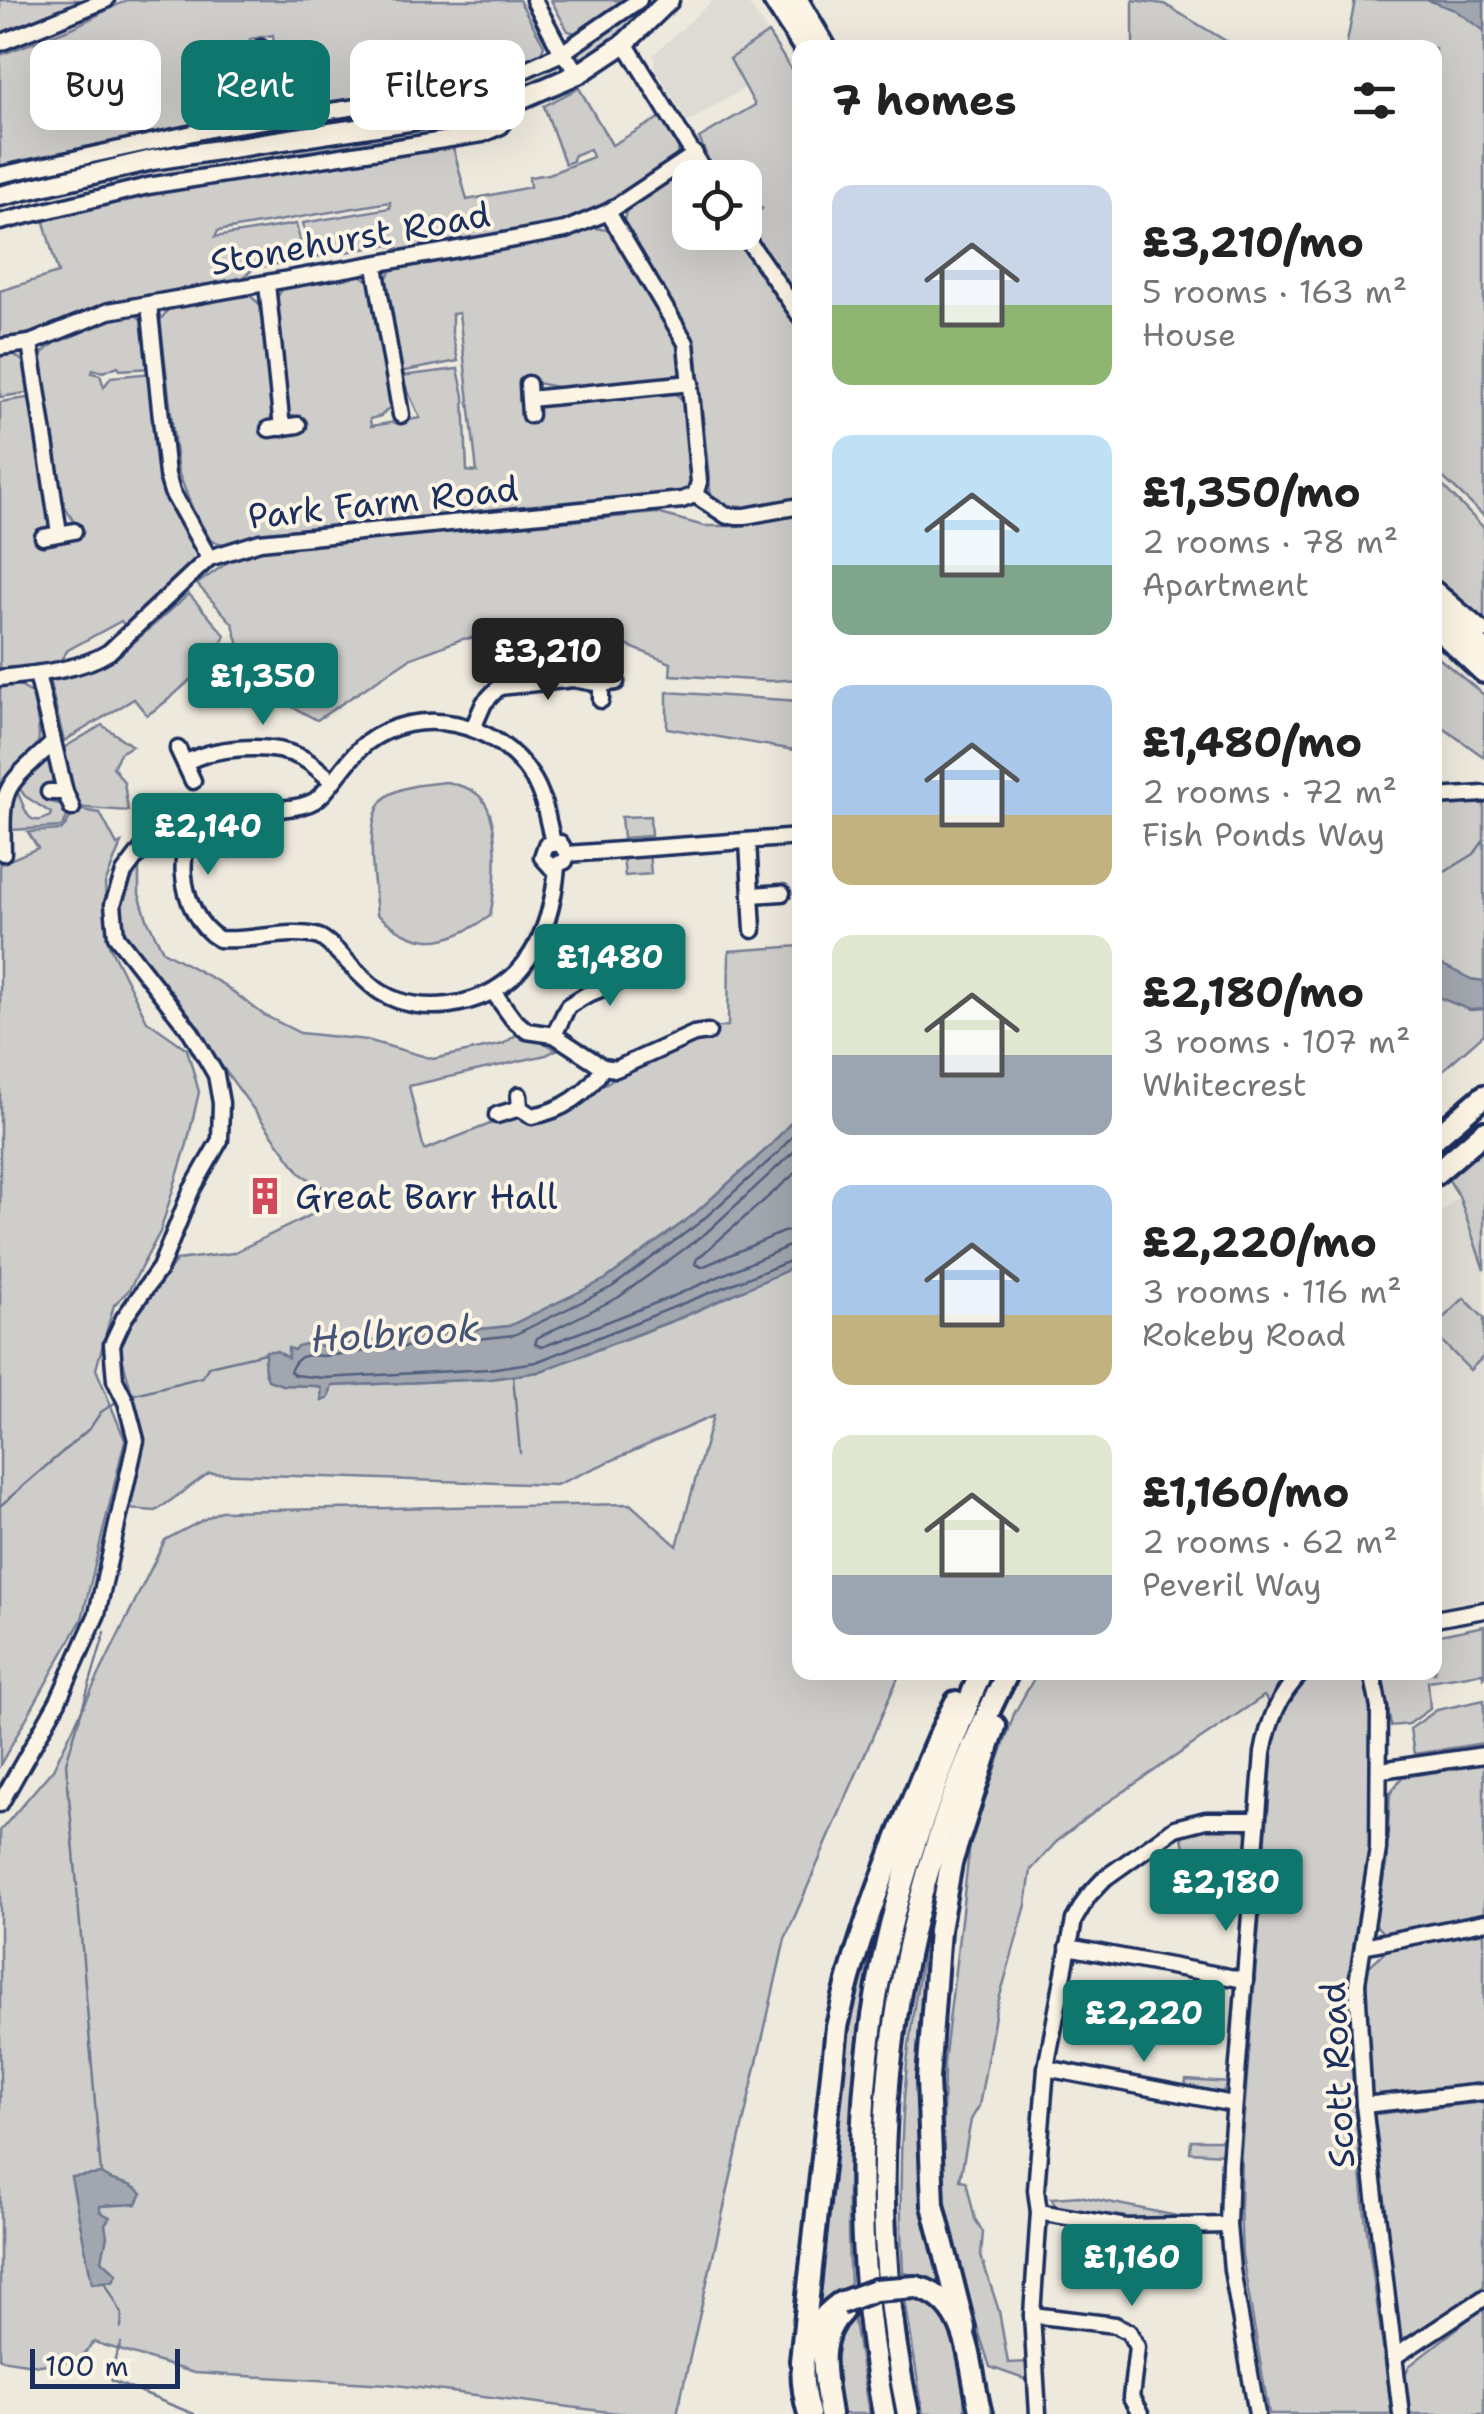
<!DOCTYPE html>
<html lang="en">
<head>
<meta charset="utf-8">
<style>
	:root { --surface:#fff; --page:#f6f6f6; --text:#222; --muted:#767676; --accent:#0f766e }
	body { margin:0; font-family:"Shantell Sans",sans-serif; background:var(--page); color:var(--text); height:100vh; display:flex; flex-direction:column; font-size:38px; white-space:nowrap }
	* { box-sizing:border-box; margin:0 }
	p { font-size:32px; color:var(--muted) }
	.icon { flex:none; width:55px; height:55px; fill:none; stroke:currentColor; stroke-width:2; stroke-linecap:round; stroke-linejoin:round }
	.map { position:relative; flex:1; overflow:hidden }
	.sheet { position:absolute; left:792px; top:40px; width:650px; height:1640px; display:flex; flex-direction:column; background:var(--surface); border-radius:20px; box-shadow:0 10px 40px #0002 }
	.sheet>* { flex:none }
	.hud { position:absolute; left:30px; top:40px; width:612px; height:90px; display:flex; gap:20px }
	.tools { position:absolute; left:672px; top:160px; display:grid; gap:20px }
	.tools a { display:grid; place-items:center; width:90px; height:90px; border-radius:20px; background:var(--surface); box-shadow:0 10px 40px #0002; font-size:50px }
	.scale { position:absolute; left:30px; bottom:25px; width:150px; box-sizing:border-box; padding-left:10px; border:5px solid #1b2f5e; border-top:0; font-size:28px; line-height:35px; white-space:nowrap; color:#1b2f5e; -webkit-text-stroke:8px #fcf5e5; paint-order:stroke }
	.price { position:absolute; translate:-50% -85px; padding:0 22px; border-radius:10px; background:var(--accent); color:#fff; font-size:32px; line-height:65px; filter:drop-shadow(0 2px 5px #0008) }
	.price::after { content:''; position:absolute; left:50%; top:60px; width:30px; height:22px; margin-left:-15px; background:inherit; clip-path:polygon(0 0,100% 0,50% 100%) }
	.price.selected { background:#222; color:#fff }
	ul { padding:0; list-style:none }
	li { display:flex; align-items:center; gap:30px; height:250px; padding:0 40px }
	li span { display:grid; place-items:center; flex:none; width:280px; height:200px; border-radius:20px; color:#555 }
	li>.icon { margin-inline-start:auto }
	span .icon { width:120px; height:120px; fill:#fffc; stroke-width:1 }
	li b { font-size:42px }
	h2 { display:flex; justify-content:space-between; align-items:center; height:120px; padding:0 40px; font-size:42px }
	.chip { padding:0 35px; border-radius:20px; background:var(--surface); box-shadow:0 10px 40px #0002; font-size:35px; line-height:90px }
	.chip.selected { background:var(--accent); color:#fff }
	.map>svg:first-child { display:block }
	.built { fill:#dedbd4 }
	.green { fill:#cfcdca; stroke:#757e94; stroke-width:2.5 }
	.water { fill:#a2a7af; stroke:#6c778f; stroke-width:2.5 }
	.lines { fill:none; stroke-linecap:round; stroke-linejoin:round }
	.shore { stroke:#515f7e; stroke-width:2.5 }
	.stream { stroke:#6c778f; stroke-width:2.5 }
	.minor-casing { stroke:#1b2f5e; stroke-width:21 }
	.major-casing { stroke:#1b2f5e; stroke-width:25 }
	.highway-casing { stroke:#1b2f5e; stroke-width:28 }
	.minor { stroke:#fcf5e5; stroke-width:14 }
	.major { stroke:#fcf5e5; stroke-width:18 }
	.highway { stroke:#fcf5e5; stroke-width:20 }
	.highway-bridge-casing { stroke:#1b2f5e; stroke-width:28; stroke-linecap:butt }
	.highway-bridge { stroke:#fcf5e5; stroke-width:20 }
	.labels { text-anchor:middle; dominant-baseline:central; stroke-width:8; stroke-linejoin:round; paint-order:stroke }
	.street-label { font-size:35px; fill:#1b2f5e; stroke:#fcf5e5 }
	.poi-label { font-size:35px; fill:#1b2f5e; stroke:#fcf5e5; text-anchor:start }
	.water-label { font-size:38px; font-style:italic; fill:#445376; stroke:#fcf5e5 }
</style>
</head>
<body>
<div class="map">
<svg width="1484" height="2414" viewBox="0 0 1484 2414">
	<rect width="100%" height="100%" fill="#eee9dd"/>
	<filter id="ink" filterUnits="userSpaceOnUse"><feTurbulence type="fractalNoise" baseFrequency=".01" numOctaves="2"/><feDisplacementMap in="SourceGraphic" scale="20" xChannelSelector="R" yChannelSelector="G"/><feConvolveMatrix kernelMatrix="1 2 1 2 8 2 1 2 1" color-interpolation-filters="sRGB"/></filter>
	<g filter="url(#ink)">
		<g class="built">
			<path d="M713 0 747 1 768 33 730 59 745 88 688 122 655 69 654 54Z"/>
			<path d="M1459 1196 1484 1270V1598L1435 1607V1218Z"/>
		</g>
		<g class="green">
			<path d="M0 0H86L0 35Z"/>
			<path d="M127 0H519L544 45 539 59 491 79 291 113 271 96 268 65 274 48 273 35 250 39 248 51 259 64 263 99 249 118 0 169V55L74 27Z"/>
			<path d="M551 0H627L582 35 568 31Z"/>
			<path d="M1133 0 1164 4 1236 47H1133Z"/>
			<path d="M1355 0H1484V516L1435 470V48H1346Z"/>
			<path d="M626 15H632L637 23 589 60 573 55Z"/>
			<path d="M768 33 800 83V302L745 225V222L763 208 757 210 745 189V178L716 177 699 138 755 105 730 59Z"/>
			<path d="M559 61 565 70 522 96 139 161 137 148 211 134 444 100 478 93Z"/>
			<path d="M579 88 612 145 661 117 679 147 676 158 608 202 563 222 408 251 387 245 309 258 303 223 390 208V202L218 231 215 237 296 224 304 259 254 268 242 279 114 301 35 332 0 340V291L58 273 43 218 188 185 453 147 467 200 530 187 529 177 549 174 593 157 590 149 574 155 573 161 565 164 544 106Z"/>
			<path d="M497 117 496 125 111 190 109 180 191 163Z"/>
			<path d="M686 170 703 177 690 178V232L734 233 800 321V502L730 511 711 499 697 357 683 319 623 224 627 208Z"/>
			<path d="M591 227 612 231C635 270 681 325 684 370L670 381 567 389 532 382 534 412 537 406 545 402 674 392 688 405 694 480 682 496 261 536 228 545 211 541 193 510 178 472 160 320 171 306 247 293 262 306 276 418 264 424V432L300 419H289L273 304 284 286 358 274 373 283 393 404 381 416 370 419 371 426 420 418 401 376 458 369 464 396 467 471 477 472 459 313 452 314V333L458 361 400 372 384 281 393 268 567 237Z"/>
			<path d="M133 313 147 324 151 368 120 370 118 366 103 372 93 369 92 373 100 375 104 387 111 377 152 373 160 447 199 548 195 566 126 627 121 621 68 650 59 662 0 671V402L34 397 51 522 46 529 39 531 41 542 78 537 76 526 59 496 39 356C63 333 99 317 133 313Z"/>
			<path d="M12 353 29 366 33 392 0 397V355Z"/>
			<path d="M1435 478 1484 528V624L1435 582Z"/>
			<path d="M657 513 704 526H739L800 514V679L770 681 670 675 671 663 606 637 579 639 517 633 462 639 409 659 317 720 270 695 251 690 233 624 197 584 231 560 259 550Z"/>
			<path d="M189 594 225 635C218 658 168 702 147 715L134 699 64 741 49 679 95 669 115 659Z"/>
			<path d="M1435 655 1484 695V757L1435 722Z"/>
			<path d="M16 684 32 693C50 769 31 737 0 789V686Z"/>
			<path d="M667 692 800 701V751L667 728Z"/>
			<path d="M102 725 132 746 120 753 113 767 124 782 128 811 74 807 60 750Z"/>
			<path d="M45 760C55 764 55 777 55 786L45 794 47 801 67 806 70 811 62 827 11 830 7 823 15 788C26 804 24 831 50 816L51 813 25 796 17 785Z"/>
			<path d="M447 782C457 785 469 787 477 794 503 813 496 888 490 916 446 947 418 950 377 914 375 885 362 818 386 797 401 785 429 784 447 782Z"/>
			<path d="M1484 799V1034L1435 1077V804Z"/>
			<path d="M76 809 100 813 117 845 121 843 105 884 109 945 147 1021 187 1049 199 1092 187 1144 160 1232 129 1290 114 1305 96 1369 125 1440 82 1619 0 1765V864L38 848 28 832 62 830Z"/>
			<path d="M650 816 651 836 623 838 621 817Z"/>
			<path d="M649 853 651 874 625 876 623 856Z"/>
			<path d="M139 863V894L147 919 163 951 224 985 264 1015 300 1033 367 1040 433 1059 503 1044 516 1035 542 1041 556 1050 546 1055 409 1086 424 1150 518 1113 528 1121 552 1118 630 1068 709 1029 728 1026 729 951 800 946V1112L771 1145 692 1216 606 1279 509 1326 321 1346 288 1358 282 1354 264 1361 282 1385 317 1386 321 1388 322 1399 332 1386 490 1379 538 1372 683 1317 800 1264V1672L900 1673 785 1939 677 2414H625L388 2384 194 2373 94 2342 78 2361 39 2365 0 2359V1831L53 1769 165 1540 220 1511 630 1504 677 1546 713 1416 556 1485 209 1473 156 1511 129 1509 143 1433 118 1343 177 1260 233 1253 323 1209 322 1187 301 1174 122 930 119 896Z"/>
			<path d="M1484 1145V1270L1459 1196 1447 1177Z"/>
			<path d="M1464 1298 1484 1318V1356L1470 1370 1435 1334V1326Z"/>
			<path d="M1484 1626V1679L1482 1673 1428 1681 1430 1709 1409 1724 1391 1726 1381 1673 1435 1672V1636Z"/>
			<path d="M1037 1673H1294L1269 1703 1264 1696 1104 1805 1059 1839 1031 1870 1026 1905 996 2010 979 2106 971 2120 960 2180 966 2181 975 2219 983 2232 981 2256 999 2311 1008 2363 1029 2362 1027 2380 990 2367 969 2302 942 2187 944 2063 970 1844 1014 1714Z"/>
			<path d="M1313 1673H1366L1373 1704 1371 1852 1349 1980 1348 2028 1365 2216 1392 2414H1269L1242 2255 1240 2205 1241 2152 1274 1736 1286 1705Z"/>
			<path d="M1484 1700V1743L1414 1754 1410 1729 1437 1710Z"/>
			<path d="M1484 1758V1914L1384 1934 1375 1924 1386 1865 1390 1794 1402 1777 1437 1772 1436 1765Z"/>
			<path d="M1222 1826 1244 1828 1249 1836 1245 1890 1193 1887 1181 1833Z"/>
			<path d="M937 1888 926 2042 949 2294 930 2278 903 2273C895 2142 906 2016 937 1888Z"/>
			<path d="M882 1901C855 2029 842 2155 850 2286L816 2310 834 2118 851 2002Z"/>
			<path d="M1484 1932V2085L1373 2095 1369 2091 1365 2024 1367 1968 1387 1950Z"/>
			<path d="M1186 2080 1231 2083 1220 2094 1185 2090Z"/>
			<path d="M1484 2102V2286L1409 2343 1398 2339 1371 2121 1376 2114Z"/>
			<path d="M1191 2140H1226L1224 2154 1190 2152Z"/>
			<path d="M1079 2196 1187 2218H1133L1057 2207 1051 2198Z"/>
			<path d="M905 2299C965 2303 962 2368 965 2414H923Z"/>
			<path d="M1484 2307V2414H1408L1403 2379 1409 2366Z"/>
			<path d="M853 2315 869 2414H836L826 2359 846 2319Z"/>
		</g>
		<g class="water">
			<path d="M1427 0H1484V31L1455 10Z"/>
			<path d="M1435 961 1471 979 1484 981V1009L1470 1010 1435 996Z"/>
			<path d="M800 1112V1264L797 1266 682 1317 538 1372 490 1379 332 1386 328 1399 322 1400 321 1388 317 1386 282 1385 268 1380C263 1368 264 1363 266 1351H277L288 1358V1348L294 1350 297 1346 313 1342 321 1346 509 1326 606 1279 692 1216 771 1145Z"/>
			<path d="M101 2174C113 2184 131 2181 142 2193L137 2204 100 2206V2212L110 2217 105 2224 107 2236 102 2260 117 2274 113 2281 92 2283 71 2177Z"/>
		</g>
		<g class="lines">
			<g class="shore">
				<path d="M800 1127 778 1153 699 1223 612 1287 514 1335 323 1356C306 1354 298 1354 290 1371L294 1375 324 1378 489 1369 536 1362 800 1257"/>
				<path d="M800 1146 706 1233 619 1297 537 1338 535 1344 542 1347 674 1296 789 1246 800 1244"/>
				<path d="M800 1169 697 1259 695 1264 702 1267 783 1232 800 1229"/>
			</g>
			<g class="stream">
				<path d="M1435 878 1474 854 1484 840"/>
				<path d="M513 1376 520 1453"/>
				<path d="M131 1395 202 1377 209 1366 265 1353"/>
				<path d="M0 1506 90 1428 101 1412 119 1400"/>
				<path d="M77 1886 66 1763 105 1632"/>
				<path d="M77 1889 101 2174"/>
				<path d="M105 2282 122 2314 121 2328"/>
				<path d="M121 2343 110 2373 112 2381 194 2414"/>
			</g>
			<g class="minor-casing">
				<g id="minor">
					<path d="M534 0 562 53 580 73"/>
					<path d="M0 43 106 0"/>
					<path d="M625 43 708 178"/>
					<path d="M261 48 270 119"/>
					<path d="M0 175 216 128 437 95 504 79 562 53 639 0"/>
					<path d="M608 212 686 343 699 482 695 495"/>
					<path d="M0 222 148 186 482 134 501 126 502 107"/>
					<path d="M742 232 800 316"/>
					<path d="M375 266 401 415"/>
					<path d="M267 284 282 428"/>
					<path d="M149 304 167 475 172 492 209 558"/>
					<path d="M30 343 59 533"/>
					<path d="M0 347 30 343 109 311 565 230 608 212 695 154"/>
					<path d="M528 384 530 415"/>
					<path d="M529 399 691 383"/>
					<path d="M269 429 298 425"/>
					<path d="M695 495 727 516H745L800 506"/>
					<path d="M43 537 74 531"/>
					<path d="M1435 589 1484 631"/>
					<path d="M37 674 65 792 72 808"/>
					<path d="M0 678C35 674 79 671 109 652L209 558 260 542 682 500 695 495"/>
					<path d="M601 700V684"/>
					<path d="M473 728 484 703 499 687 573 679 601 684 616 682"/>
					<path d="M178 749 193 781"/>
					<path d="M185 763C213 747 270 742 300 757 312 762 321 772 331 780"/>
					<path d="M49 792H65"/>
					<path d="M1435 797 1484 794"/>
					<path d="M748 841 753 930"/>
					<path d="M553 842C547 820 545 797 532 777 497 721 418 703 365 744 347 759 328 793 314 801 294 813 240 809 216 811 167 830 178 916 219 939 249 942 293 928 319 937 334 943 361 981 382 993 402 1005 427 1008 449 1005 524 995 551 935 557 867"/>
					<path d="M3 853C1 785 3 789 53 743"/>
					<path d="M567 854 560 843 546 845 542 857 551 867 565 861 567 854 800 837"/>
					<path d="M751 895 782 893"/>
					<path d="M628 960 635 975"/>
					<path d="M494 993 513 1019 527 1031 554 1035 603 1067 616 1069 694 1034 708 1032"/>
					<path d="M554 1035 568 1006 586 995 652 968"/>
					<path d="M519 1095 520 1108 532 1116C561 1111 589 1094 603 1067"/>
					<path d="M497 1115 520 1108"/>
					<path d="M1435 1619 1484 1610"/>
					<path d="M1372 1672 1379 1708 1378 1849 1357 1983 1364 2105 1401 2414"/>
					<path d="M1381 1770 1484 1755"/>
					<path d="M0 1804 58 1701 97 1614 136 1440 126 1402 115 1380 112 1344 124 1318 160 1268 191 1191 220 1140 221 1103 216 1075 191 1032 116 936 113 904 124 873 154 833 175 815 191 813 198 821"/>
					<path d="M1363 1946 1484 1922"/>
					<path d="M1068 1947 1245 1980"/>
					<path d="M1046 2068 1234 2104"/>
					<path d="M1364 2105 1484 2092"/>
					<path d="M1039 2212 1126 2227 1228 2225"/>
					<path d="M1032 2315 1115 2325 1129 2332 1137 2347 1131 2398 1140 2414"/>
					<path d="M1394 2357 1484 2298"/>
					<path d="M1038 2414 1032 2315 1039 2212 1036 2190 1046 2068 1074 1920 1088 1896 1105 1878 1175 1828 1206 1820H1256"/>
					<path d="M1257 2414 1232 2270 1228 2225 1230 2163 1263 1753C1269 1721 1278 1696 1302 1672"/>
				</g>
			</g>
			<g class="major-casing">
				<path id="major" d="M0 196 152 160 502 107 580 73 625 43 669 0"/>
			</g>
			<g class="highway-casing">
				<g id="highway">
					<path d="M774 0 805 48"/>
					<path d="M797 0 825 48"/>
					<path d="M1435 605 1484 650"/>
					<path d="M1435 626 1484 672"/>
					<path d="M1435 1138 1484 1096"/>
					<path d="M1435 1174 1484 1132"/>
					<path d="M916 2287C973 2301 968 2368 981 2414"/>
					<path d="M964 2328 933 2205 928 2079 939 1930 951 1863 995 1726"/>
					<path d="M801 2361 837 2027C852 1956 877 1890 904 1822 920 1782 935 1741 956 1702"/>
					<path d="M809 2414C796 2368 800 2332 840 2303"/>
					<path d="M830 2414C825 2379 814 2340 842 2312"/>
					<path d="M884 2414C854 2260 852 2083 890 1930 911 1841 946 1757 981 1672"/>
					<path d="M908 2414C855 2160 889 1903 1008 1672"/>
				</g>
			</g>
			<use href="#minor" class="minor"/>
			<use href="#major" class="major"/>
			<use href="#highway" class="highway"/>
			<g class="highway-bridge-casing">
				<path id="highway-bridge" d="M840 2303 875 2290 916 2287"/>
			</g>
			<use href="#highway-bridge" class="highway-bridge"/>
		</g>
	</g>
	<defs>
		<g id="building-bare" transform="scale(3)"><path d="M-4-6H4V6H1V3H-1V6H-4ZM-2.5-4.3h1.7v1.8h-1.7ZM.8-4.3h1.7v1.8H.8ZM-2.5-1h1.7V.8h-1.7ZM.8-1h1.7V.8H.8Z" fill="#d1495b" stroke="#fcf5e5" stroke-width="2.5" paint-order="stroke"/></g>
	</defs>
	<g fill-rule="evenodd">
		<use href="#building-bare" x="265" y="1196"/>
	</g>
	<g class="labels">
		<g class="street-label">
			<text transform="translate(350 238) rotate(-10)">Stonehurst Road</text>
			<text transform="translate(383 502) rotate(-6)">Park Farm Road</text>
			<text transform="translate(1337 2075) rotate(-93)">Scott Road</text>
		</g>
		<g class="poi-label">
			<text x="295" y="1196">Great Barr Hall</text>
		</g>
		<g class="water-label">
			<text transform="translate(395 1333) rotate(-4)">Holbrook</text>
		</g>
	</g>
</svg>
<div class="tools">
<a><svg class="icon" aria-label="locate" viewBox="0 0 24 24"><circle cx="12" cy="12" r="6"/><path d="M12 2v4M12 18v4M2 12h4M18 12h4"/></svg></a>
</div>
<div class="scale">100 m</div>
<b class="price selected" style="left:548px;top:703px">£3,210</b>
<b class="price" style="left:263px;top:728px">£1,350</b>
<b class="price" style="left:208px;top:878px">£2,140</b>
<b class="price" style="left:610px;top:1009px">£1,480</b>
<b class="price" style="left:1226px;top:1934px">£2,180</b>
<b class="price" style="left:1144px;top:2065px">£2,220</b>
<b class="price" style="left:1132px;top:2309px">£1,160</b>
<div class="hud">
<a class="chip">Buy</a>
<a class="chip selected">Rent</a>
<a class="chip">Filters</a>
</div>
<section class="sheet">
<h2>7 homes<svg class="icon" aria-label="filters" viewBox="0 0 24 24"><path d="M4 7h16M4 17h16"/><circle cx="9" cy="7" r="2"/><circle cx="15" cy="17" r="2"/></svg></h2>
<ul>
<li><span style="background:linear-gradient(#c9d6e8 60%,#8fb573 0)"><svg class="icon" aria-label="home" viewBox="0 0 24 24"><path d="M3 11l9-7 9 7M6 9v11h12V9"/></svg></span><div><b>£3,210/mo</b><p>5 rooms · 163 m²</p><p>House</p></div></li>
<li><span style="background:linear-gradient(#bfe0f5 65%,#7fa58c 0)"><svg class="icon" aria-label="home" viewBox="0 0 24 24"><path d="M3 11l9-7 9 7M6 9v11h12V9"/></svg></span><div><b>£1,350/mo</b><p>2 rooms · 78 m²</p><p>Apartment</p></div></li>
<li><span style="background:linear-gradient(#a9c7e8 65%,#c2b280 0)"><svg class="icon" aria-label="home" viewBox="0 0 24 24"><path d="M3 11l9-7 9 7M6 9v11h12V9"/></svg></span><div><b>£1,480/mo</b><p>2 rooms · 72 m²</p><p>Fish Ponds Way</p></div></li>
<li><span style="background:linear-gradient(#dfe7d0 60%,#9aa5b1 0)"><svg class="icon" aria-label="home" viewBox="0 0 24 24"><path d="M3 11l9-7 9 7M6 9v11h12V9"/></svg></span><div><b>£2,180/mo</b><p>3 rooms · 107 m²</p><p>Whitecrest</p></div></li>
<li><span style="background:linear-gradient(#a9c7e8 65%,#c2b280 0)"><svg class="icon" aria-label="home" viewBox="0 0 24 24"><path d="M3 11l9-7 9 7M6 9v11h12V9"/></svg></span><div><b>£2,220/mo</b><p>3 rooms · 116 m²</p><p>Rokeby Road</p></div></li>
<li><span style="background:linear-gradient(#dfe7d0 70%,#9aa5b1 0)"><svg class="icon" aria-label="home" viewBox="0 0 24 24"><path d="M3 11l9-7 9 7M6 9v11h12V9"/></svg></span><div><b>£1,160/mo</b><p>2 rooms · 62 m²</p><p>Peveril Way</p></div></li>
</ul>
</section>
</div>
</body>
</html>
